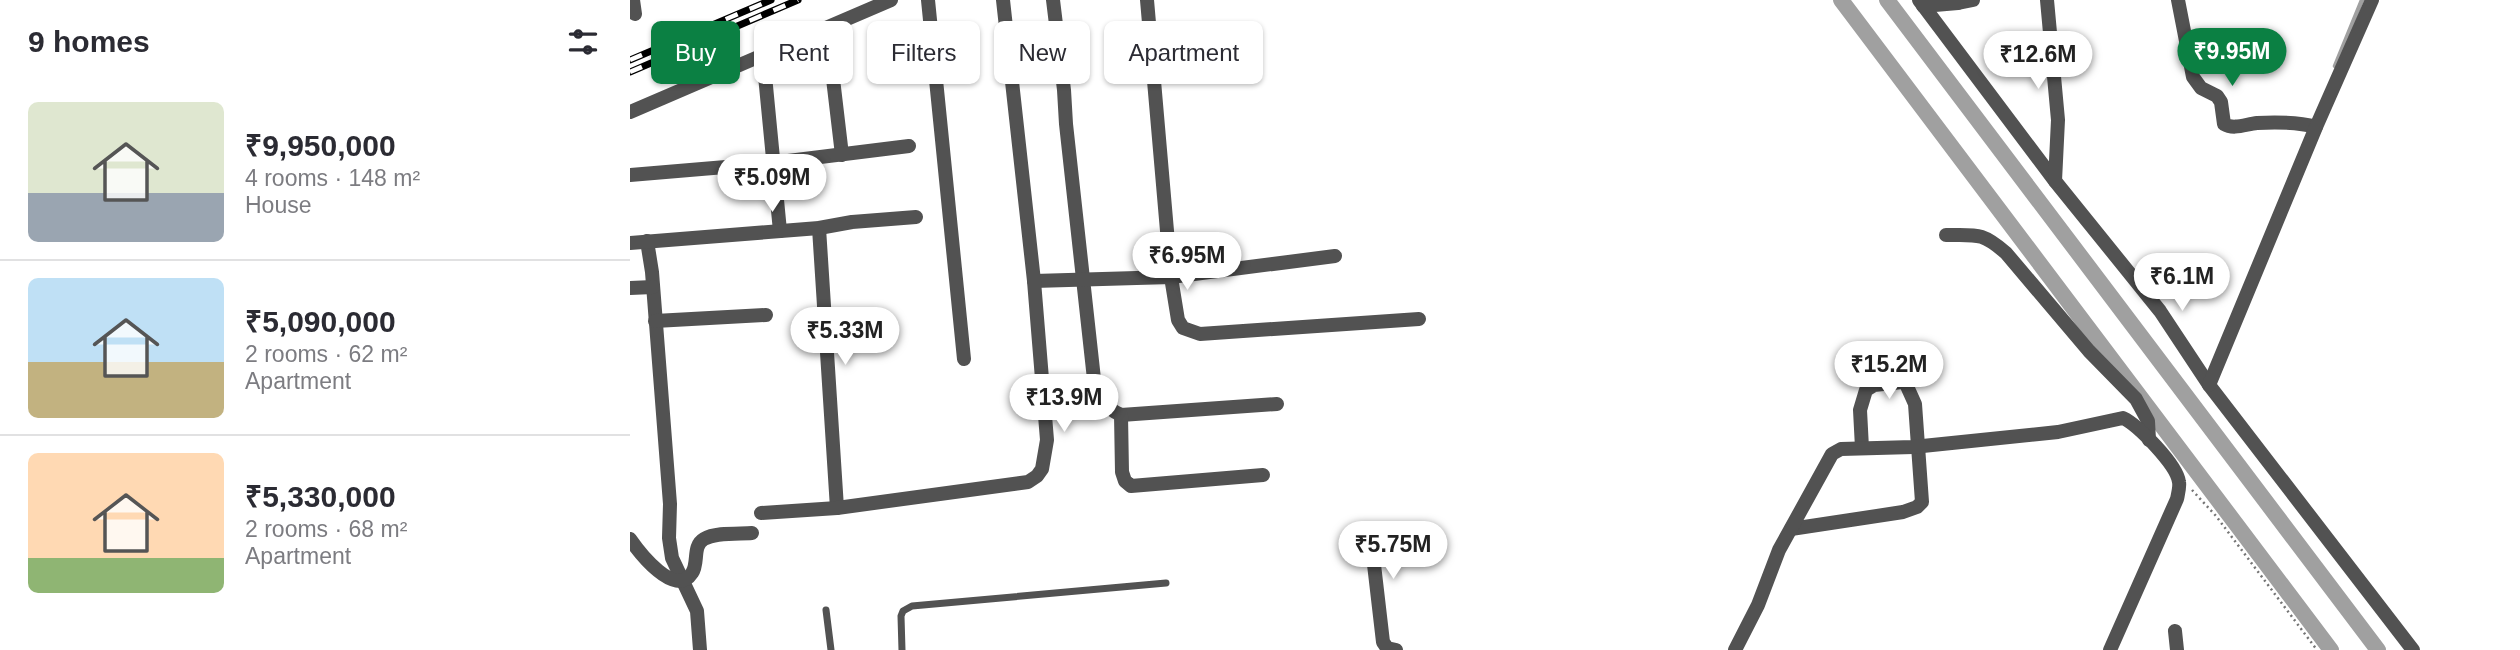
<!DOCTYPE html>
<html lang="en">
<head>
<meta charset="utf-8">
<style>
	:root { --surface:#fff; --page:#f2f2f3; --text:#2b2b33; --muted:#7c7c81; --line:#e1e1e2; --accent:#0b8043 }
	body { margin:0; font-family:Helvetica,sans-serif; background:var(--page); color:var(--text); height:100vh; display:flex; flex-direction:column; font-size:26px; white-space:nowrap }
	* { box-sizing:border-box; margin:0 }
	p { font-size:23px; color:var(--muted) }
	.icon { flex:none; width:38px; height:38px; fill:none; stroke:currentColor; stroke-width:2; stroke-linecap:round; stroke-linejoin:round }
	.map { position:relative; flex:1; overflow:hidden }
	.sheet { display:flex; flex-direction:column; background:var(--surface); width:630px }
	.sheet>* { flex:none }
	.guide { position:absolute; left:21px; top:21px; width:665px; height:63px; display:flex; gap:14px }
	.price { position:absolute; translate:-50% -60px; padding:0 16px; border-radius:24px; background:#fff; color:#222; font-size:23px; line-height:46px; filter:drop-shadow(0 2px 4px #0008) }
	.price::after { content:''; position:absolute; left:50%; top:42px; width:21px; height:16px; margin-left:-10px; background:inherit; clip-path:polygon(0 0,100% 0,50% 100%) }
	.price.on { background:var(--accent); color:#fff }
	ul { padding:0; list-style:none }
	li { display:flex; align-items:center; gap:21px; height:175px; padding:0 28px }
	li+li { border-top:2px solid var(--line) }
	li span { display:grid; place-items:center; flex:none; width:196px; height:140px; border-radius:10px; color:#555 }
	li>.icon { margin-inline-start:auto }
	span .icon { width:84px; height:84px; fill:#fffc; stroke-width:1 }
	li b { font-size:30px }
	h2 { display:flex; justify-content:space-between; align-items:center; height:84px; padding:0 28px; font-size:30px }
	.pill { padding:0 24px; border-radius:10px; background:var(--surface); box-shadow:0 2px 5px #0004; font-size:24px; line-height:63px }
	.pill.on { background:var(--accent); color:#fff }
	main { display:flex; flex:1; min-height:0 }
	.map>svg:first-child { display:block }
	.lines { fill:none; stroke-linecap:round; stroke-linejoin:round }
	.stream { stroke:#a0a0a0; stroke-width:4.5 }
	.canal { stroke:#a0a0a0; stroke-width:16 }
	.path { stroke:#747474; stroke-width:2.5; stroke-dasharray:2 3.5; stroke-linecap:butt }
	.lane { stroke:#525252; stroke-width:7 }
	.street { stroke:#525252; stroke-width:14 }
	.rail-casing { stroke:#000; stroke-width:7 }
	.rail { stroke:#fff; stroke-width:4.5; stroke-dasharray:13; stroke-linecap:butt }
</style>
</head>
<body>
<main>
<section class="sheet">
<h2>9 homes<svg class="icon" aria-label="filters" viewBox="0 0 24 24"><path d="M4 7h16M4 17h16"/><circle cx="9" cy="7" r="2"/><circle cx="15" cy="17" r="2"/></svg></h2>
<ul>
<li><span style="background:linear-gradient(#dfe7d0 65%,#9aa5b1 0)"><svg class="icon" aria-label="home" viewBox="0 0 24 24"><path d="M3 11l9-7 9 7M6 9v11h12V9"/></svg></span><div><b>₹9,950,000</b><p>4 rooms · 148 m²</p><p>House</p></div></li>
<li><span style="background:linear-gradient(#bfe0f5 60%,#c2b280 0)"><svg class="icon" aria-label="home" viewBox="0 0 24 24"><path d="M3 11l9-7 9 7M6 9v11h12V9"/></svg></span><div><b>₹5,090,000</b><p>2 rooms · 62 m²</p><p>Apartment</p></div></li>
<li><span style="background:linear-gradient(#ffd9b3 75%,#8fb573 0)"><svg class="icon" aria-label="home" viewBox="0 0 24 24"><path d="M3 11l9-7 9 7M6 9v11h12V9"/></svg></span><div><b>₹5,330,000</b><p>2 rooms · 68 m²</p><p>Apartment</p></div></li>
</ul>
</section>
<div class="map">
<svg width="1890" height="650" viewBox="0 0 1890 650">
	<rect width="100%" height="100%" fill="#fff"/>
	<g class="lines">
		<path class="stream" d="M1705 66 1732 0"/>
		<g class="canal">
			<path d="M1211 0 1701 650"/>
			<path d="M1257 0 1748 650"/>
		</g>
		<path class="path" d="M1562 490 1586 516 1687 650"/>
		<g class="lane">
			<path d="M196 610 201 650"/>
			<path d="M272 650 271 616 273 611 282 606 536 583"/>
		</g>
		<g class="street">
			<path d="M3 0 5 14"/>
			<path d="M298 0 334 359"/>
			<path d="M423 0 434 90 436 124 464 379C470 395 474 408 491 415L647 404"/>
			<path d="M517 0 541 277 548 320 553 328 570 334 789 319"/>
			<path d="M1289 0 1425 181 1530 311 1579 385 1783 650"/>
			<path d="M1417 0 1428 120 1425 181"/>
			<path d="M1548 0 1563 77 1571 88 1587 96 1591 102 1594 124C1604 130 1616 124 1627 123 1646 122 1668 122 1686 127"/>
			<path d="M1328 3 1343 0"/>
			<path d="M1293 6 1328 3V0"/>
			<path d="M197 28 212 155"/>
			<path d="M133 55 150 231"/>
			<path d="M0 112 261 0"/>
			<path d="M0 175 142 163 279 146"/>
			<path d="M189 228 207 508"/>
			<path d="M1316 235C1347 235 1352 232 1376 253L1459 351 1506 399 1518 421 1519 440"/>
			<path d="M17 241 22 272 40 504 39 538 42 558 67 611 70 650"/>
			<path d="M0 243 189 228 222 222 286 217"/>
			<path d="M404 281 541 277 705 256"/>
			<path d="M0 288 23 287"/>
			<path d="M25 321 136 315"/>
			<path d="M1579 385 1686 127 1742 0"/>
			<path d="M491 415 492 472 495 481 501 486 633 475"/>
			<path d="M131 513 207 508 398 482 407 476 412 469 417 440 404 281 373 0"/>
			<path d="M1161 529 1273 512 1287 507 1292 502 1285 404 1276 384 1272 382 1244 385 1236 390 1230 410 1232 448"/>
			<path d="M740 530 753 642 757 648 766 650"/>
			<path d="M0 539C9 552 45 599 62 573 69 563 62 546 74 539 86 532 109 534 122 533"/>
			<path d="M1545 631 1547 650"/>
			<path d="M1105 650 1128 605 1149 550 1202 454 1211 449 1283 447 1428 432 1493 418C1508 425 1547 465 1549 482 1550 487 1548 494 1547 499L1480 650"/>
		</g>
		<g class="rail-casing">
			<g id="rail">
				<path d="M0 60 141 0"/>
				<path d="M0 72 168 0"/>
			</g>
		</g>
		<use href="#rail" class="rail"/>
	</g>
</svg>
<b class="price on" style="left:1602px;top:88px">₹9.95M</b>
<b class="price" style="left:1408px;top:91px">₹12.6M</b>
<b class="price" style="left:142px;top:214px">₹5.09M</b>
<b class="price" style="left:557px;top:292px">₹6.95M</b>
<b class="price" style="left:1552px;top:313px">₹6.1M</b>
<b class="price" style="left:215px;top:367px">₹5.33M</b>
<b class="price" style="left:1259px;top:401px">₹15.2M</b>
<b class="price" style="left:434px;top:434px">₹13.9M</b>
<b class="price" style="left:763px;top:581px">₹5.75M</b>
<div class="guide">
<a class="pill on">Buy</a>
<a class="pill">Rent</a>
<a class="pill">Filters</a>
<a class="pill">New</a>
<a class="pill">Apartment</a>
</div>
</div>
</main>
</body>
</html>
